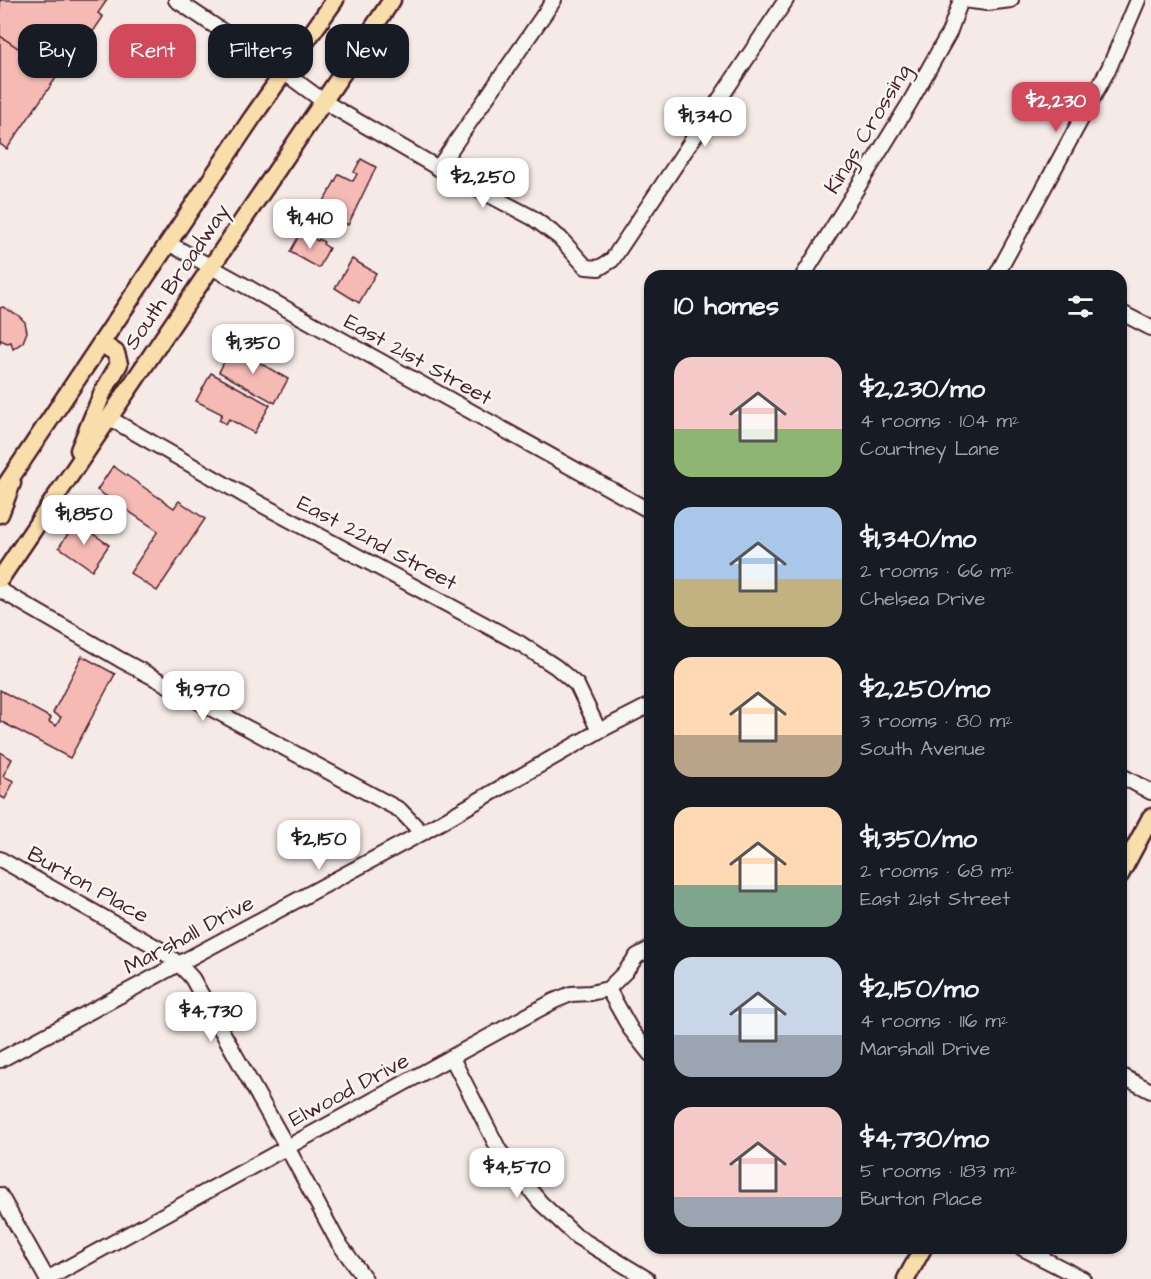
<!DOCTYPE html>
<html lang="en">
<head>
<meta charset="utf-8">
<style>
	:root { --surface:#171b24; --page:#20242c; --text:#f1f3f6; --muted:#9ea1a6; --accent:#d1495b }
	body { margin:0; font-family:"Architects Daughter",sans-serif; background:var(--page); color:var(--text); height:100vh; display:flex; flex-direction:column; font-size:22px; white-space:nowrap }
	* { box-sizing:border-box; margin:0 }
	p { font-size:20px; color:var(--muted) }
	.icon { flex:none; width:33px; height:33px; fill:none; stroke:currentColor; stroke-width:2; stroke-linecap:round; stroke-linejoin:round }
	.map { position:relative; flex:1; overflow:hidden }
	.drawer { position:absolute; left:644px; top:270px; width:483px; height:984px; display:flex; flex-direction:column; background:var(--surface); border-radius:18px; box-shadow:0 2px 4px #0004 }
	.drawer>* { flex:none }
	.top-card { position:absolute; left:18px; top:24px; width:536px; height:54px; display:flex; gap:12px }
	.price { position:absolute; translate:-50% -51px; padding:0 14px; border-radius:12px; background:#fff; color:#222; font-size:20px; line-height:39px; filter:drop-shadow(0 2px 3px #0008) }
	.price::after { content:''; position:absolute; left:50%; top:36px; width:18px; height:14px; margin-left:-9px; background:inherit; clip-path:polygon(0 0,100% 0,50% 100%) }
	.price.selected { background:var(--accent); color:#fff }
	ul { padding:0; list-style:none }
	li { display:flex; align-items:center; gap:18px; height:150px; padding:0 30px }
	li span { display:grid; place-items:center; flex:none; width:168px; height:120px; border-radius:18px; color:#555 }
	li>.icon { margin-inline-start:auto }
	span .icon { width:72px; height:72px; fill:#fffc; stroke-width:1 }
	li b { font-size:26px }
	h2 { display:flex; justify-content:space-between; align-items:center; height:72px; padding:0 30px; font-size:26px }
	.tag { padding:0 21px; border-radius:18px; background:var(--surface); box-shadow:0 2px 4px #0004; font-size:21px; line-height:54px }
	.tag.selected { background:var(--accent); color:#fff }
	.map>svg:first-child { display:block }
	.building { fill:#f6bab4; stroke:#4a1f2b; stroke-width:1.5 }
	.lines { fill:none; stroke-linecap:round; stroke-linejoin:round }
	.minor-casing { stroke:#4a1f2b; stroke-width:18 }
	.major-casing { stroke:#4a1f2b; stroke-width:21 }
	.minor { stroke:#f6f6f2; stroke-width:14 }
	.major { stroke:#f8deab; stroke-width:16 }
	.labels { text-anchor:middle; dominant-baseline:central; stroke-width:5; stroke-linejoin:round; paint-order:stroke }
	.street-label { font-size:22px; fill:#4a1f2b; stroke:#f6f6f2 }
</style>
</head>
<body>
<div class="map">
<svg width="1151" height="1279" viewBox="0 0 1151 1279">
	<rect width="100%" height="100%" fill="#f6eae6"/>
	<filter id="ink" filterUnits="userSpaceOnUse"><feTurbulence type="fractalNoise" baseFrequency=".0167" numOctaves="2"/><feDisplacementMap in="SourceGraphic" scale="12" xChannelSelector="R" yChannelSelector="G"/><feConvolveMatrix kernelMatrix="1 2 1 2 8 2 1 2 1" color-interpolation-filters="sRGB"/></filter>
	<g filter="url(#ink)">
		<g class="building">
			<path d="M0 0H107L98 13 103 17 78 54 74 51 58 75 0 36Z"/>
			<path d="M0 36 58 75 7 149 0 144Z"/>
			<path d="M361 159 376 167 348 225 319 210 339 174 353 181 357 174 354 172Z"/>
			<path d="M301 232 318 241 319 239 324 242 323 244 329 248 319 268 290 252Z"/>
			<path d="M352 259 376 273 359 303 335 288Z"/>
			<path d="M3 307 18 315 25 322 27 332 23 342 13 349 11 342 7 343 1 340 0 343V308Z"/>
			<path d="M232 347 288 379 275 403 219 372Z"/>
			<path d="M211 373 270 405 254 433 229 419 226 424 219 420 222 414 196 401Z"/>
			<path d="M113 466 174 508 179 501 205 519 157 591 130 573 158 531 97 490Z"/>
			<path d="M76 522 109 545 92 570 59 547Z"/>
			<path d="M82 656 115 674 70 758 0 721V690L51 718 49 722 56 726 61 717 53 713Z"/>
			<path d="M0 752 12 759 3 776 14 781 5 799 0 796Z"/>
		</g>
		<g class="lines">
			<g class="minor-casing">
				<g id="minor">
					<path d="M176 0 285 73 323 101 438 168 533 218 560 238 586 267 599 268 612 260 786 0"/>
					<path d="M963 0 987 3 1011 0"/>
					<path d="M438 168 554 0"/>
					<path d="M168 243 650 511"/>
					<path d="M803 276 909 104 949 33 961 0"/>
					<path d="M996 276 1109 68 1138 0"/>
					<path d="M1120 312 1151 328"/>
					<path d="M109 418 242 494 521 644 556 667 577 685 599 731"/>
					<path d="M0 590 121 660 400 810 422 833"/>
					<path d="M1120 775 1151 792"/>
					<path d="M0 859 158 948 179 964 192 978 287 1147 338 1242 365 1279"/>
					<path d="M608 989 631 1030 650 1054"/>
					<path d="M452 1058 499 1150 540 1202 576 1236 647 1279"/>
					<path d="M0 1060 422 833 599 731 650 705"/>
					<path d="M1120 1075 1151 1091"/>
					<path d="M0 1195 47 1279"/>
					<path d="M1022 1248 1083 1279"/>
					<path d="M47 1279 554 1001 571 994 590 993 608 989 625 972 637 956 650 949"/>
				</g>
			</g>
			<g class="major-casing">
				<g id="major">
					<path d="M79 450 103 392 119 364 116 353 101 343"/>
					<path d="M0 494 252 118 335 0"/>
					<path d="M0 514 12 483"/>
					<path d="M0 579 392 0"/>
					<path d="M1120 875 1151 817"/>
					<path d="M906 1279 923 1248"/>
				</g>
			</g>
			<use href="#minor" class="minor"/>
			<use href="#major" class="major"/>
		</g>
	</g>
	<g class="labels">
		<g class="street-label">
			<text transform="translate(868 129) rotate(-59)">Kings Crossing</text>
			<text transform="translate(177 277) rotate(-56)">South Broadway</text>
			<text transform="translate(418 360) rotate(29)">East 21st Street</text>
			<text transform="translate(377 543) rotate(28)">East 22nd Street</text>
			<text transform="translate(88 885) rotate(29)">Burton Place</text>
			<text transform="translate(189 935) rotate(-28)">Marshall Drive</text>
			<text transform="translate(349 1090) rotate(-28)">Elwood Drive</text>
		</g>
	</g>
</svg>
<b class="price selected" style="left:1056px;top:133px">$2,230</b>
<b class="price" style="left:705px;top:148px">$1,340</b>
<b class="price" style="left:483px;top:209px">$2,250</b>
<b class="price" style="left:310px;top:250px">$1,410</b>
<b class="price" style="left:253px;top:375px">$1,350</b>
<b class="price" style="left:84px;top:546px">$1,850</b>
<b class="price" style="left:203px;top:722px">$1,970</b>
<b class="price" style="left:319px;top:871px">$2,150</b>
<b class="price" style="left:211px;top:1043px">$4,730</b>
<b class="price" style="left:517px;top:1199px">$4,570</b>
<div class="top-card">
<a class="tag">Buy</a>
<a class="tag selected">Rent</a>
<a class="tag">Filters</a>
<a class="tag">New</a>
</div>
<section class="drawer">
<h2>10 homes<svg class="icon" aria-label="filters" viewBox="0 0 24 24"><path d="M4 7h16M4 17h16"/><circle cx="9" cy="7" r="2"/><circle cx="15" cy="17" r="2"/></svg></h2>
<ul>
<li><span style="background:linear-gradient(#f6c9c9 60%,#8fb573 0)"><svg class="icon" aria-label="home" viewBox="0 0 24 24"><path d="M3 11l9-7 9 7M6 9v11h12V9"/></svg></span><div><b>$2,230/mo</b><p>4 rooms · 104 m²</p><p>Courtney Lane</p></div></li>
<li><span style="background:linear-gradient(#a9c7e8 60%,#c2b280 0)"><svg class="icon" aria-label="home" viewBox="0 0 24 24"><path d="M3 11l9-7 9 7M6 9v11h12V9"/></svg></span><div><b>$1,340/mo</b><p>2 rooms · 66 m²</p><p>Chelsea Drive</p></div></li>
<li><span style="background:linear-gradient(#ffd9b3 65%,#b9a48a 0)"><svg class="icon" aria-label="home" viewBox="0 0 24 24"><path d="M3 11l9-7 9 7M6 9v11h12V9"/></svg></span><div><b>$2,250/mo</b><p>3 rooms · 80 m²</p><p>South Avenue</p></div></li>
<li><span style="background:linear-gradient(#ffd9b3 65%,#7fa58c 0)"><svg class="icon" aria-label="home" viewBox="0 0 24 24"><path d="M3 11l9-7 9 7M6 9v11h12V9"/></svg></span><div><b>$1,350/mo</b><p>2 rooms · 68 m²</p><p>East 21st Street</p></div></li>
<li><span style="background:linear-gradient(#c9d6e8 65%,#9aa5b1 0)"><svg class="icon" aria-label="home" viewBox="0 0 24 24"><path d="M3 11l9-7 9 7M6 9v11h12V9"/></svg></span><div><b>$2,150/mo</b><p>4 rooms · 116 m²</p><p>Marshall Drive</p></div></li>
<li><span style="background:linear-gradient(#f6c9c9 75%,#9aa5b1 0)"><svg class="icon" aria-label="home" viewBox="0 0 24 24"><path d="M3 11l9-7 9 7M6 9v11h12V9"/></svg></span><div><b>$4,730/mo</b><p>5 rooms · 183 m²</p><p>Burton Place</p></div></li>
</ul>
</section>
</div>
</body>
</html>
